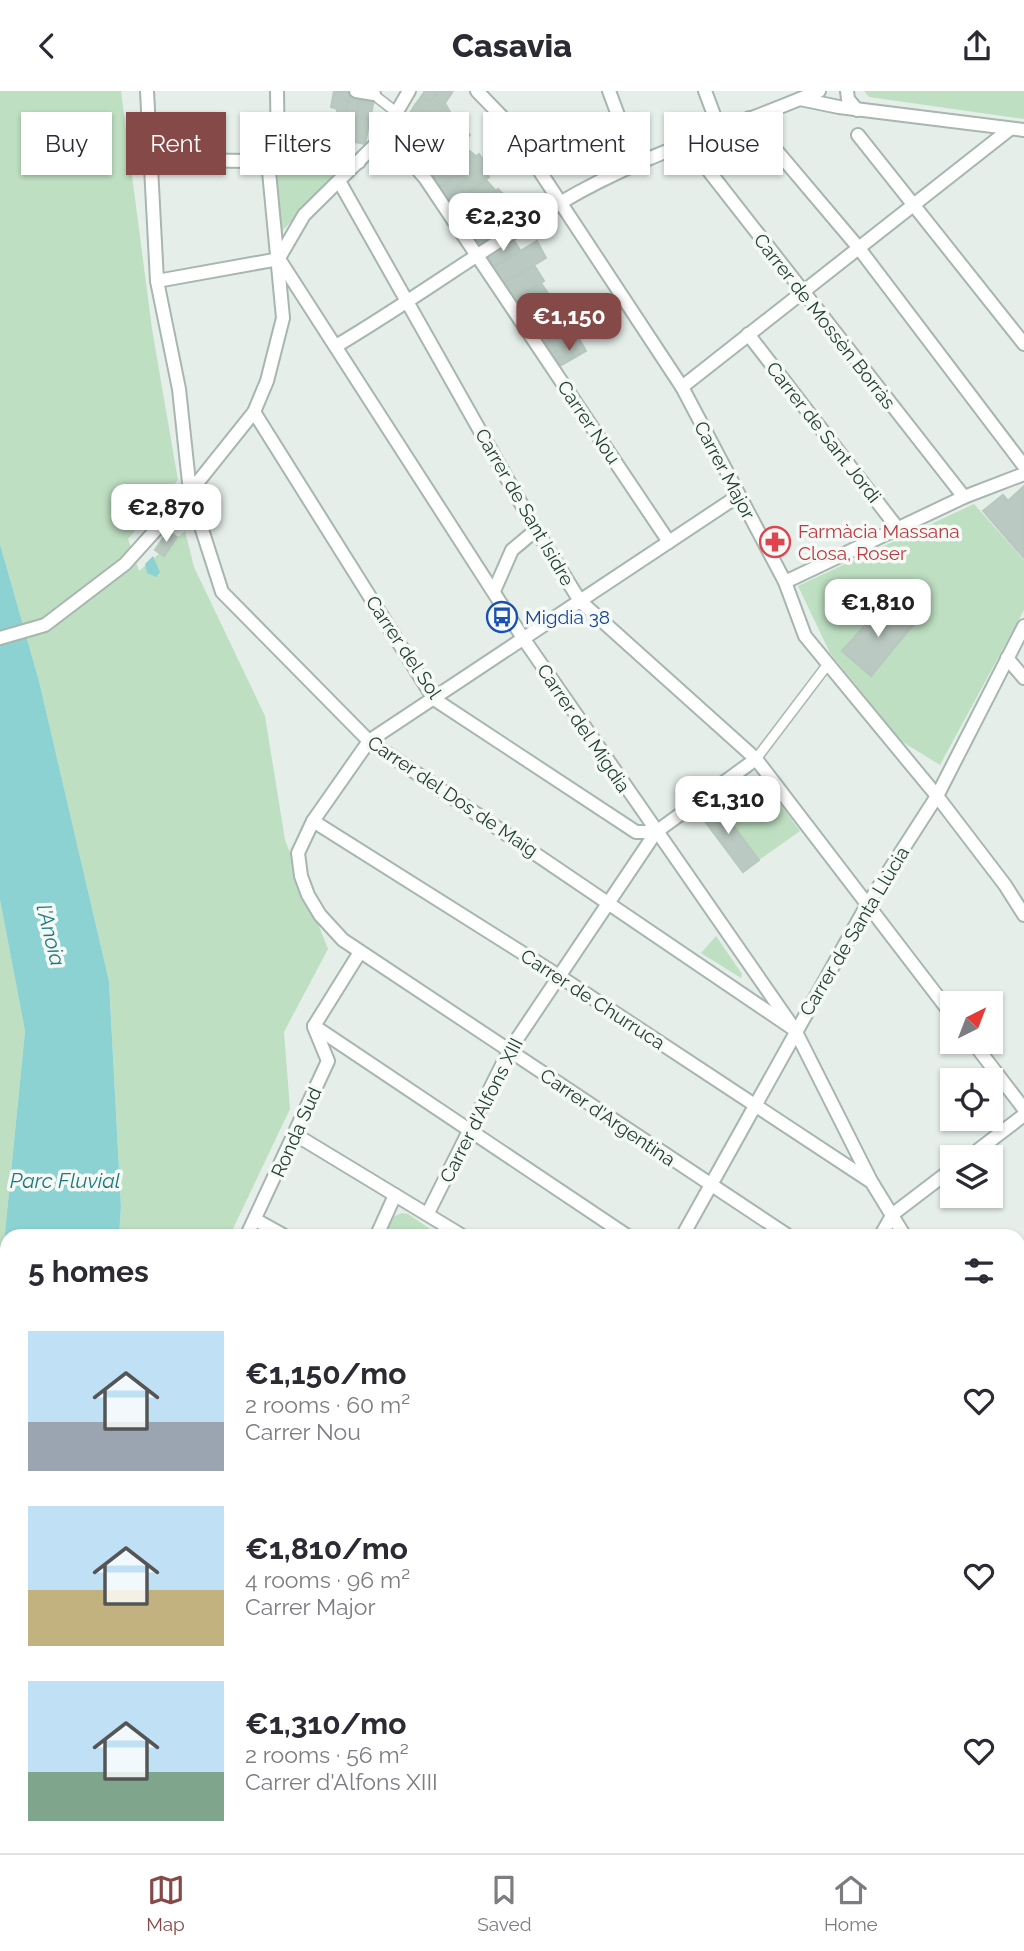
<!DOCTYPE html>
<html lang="en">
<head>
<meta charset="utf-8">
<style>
	:root { --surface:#fff; --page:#f7f7f7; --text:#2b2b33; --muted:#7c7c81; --line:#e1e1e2; --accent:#854947 }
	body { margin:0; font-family:Raleway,sans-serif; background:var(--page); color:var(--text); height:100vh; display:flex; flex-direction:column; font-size:26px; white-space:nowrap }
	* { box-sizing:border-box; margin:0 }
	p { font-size:23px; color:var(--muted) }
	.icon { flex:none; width:38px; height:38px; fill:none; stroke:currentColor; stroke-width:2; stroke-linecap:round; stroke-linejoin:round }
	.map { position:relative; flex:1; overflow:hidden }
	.details { position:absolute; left:0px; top:1138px; width:1026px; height:625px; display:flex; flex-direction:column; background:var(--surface); border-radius:21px 21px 0 0; box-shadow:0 2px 5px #0004 }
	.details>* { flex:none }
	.top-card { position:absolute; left:21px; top:21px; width:984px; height:63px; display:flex; gap:14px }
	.needle { width:46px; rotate:42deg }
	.buttons { position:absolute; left:940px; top:900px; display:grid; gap:14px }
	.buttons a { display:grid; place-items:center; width:63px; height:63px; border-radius:0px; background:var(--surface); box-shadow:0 2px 5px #0004; font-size:35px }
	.price { position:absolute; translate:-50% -60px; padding:0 16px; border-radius:14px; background:#fff; color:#222; font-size:23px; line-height:46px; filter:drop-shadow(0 2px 4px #0008) }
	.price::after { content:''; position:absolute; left:50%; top:42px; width:21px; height:16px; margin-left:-10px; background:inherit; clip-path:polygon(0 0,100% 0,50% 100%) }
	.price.active { background:var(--accent); color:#fff }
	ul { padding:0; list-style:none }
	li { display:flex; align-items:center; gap:21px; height:175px; padding:0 28px }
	li span { display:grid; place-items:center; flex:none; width:196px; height:140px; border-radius:0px; color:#555 }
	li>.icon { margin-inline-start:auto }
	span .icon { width:84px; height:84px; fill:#fffc; stroke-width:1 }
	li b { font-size:30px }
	h2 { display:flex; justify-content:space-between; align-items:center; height:84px; padding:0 28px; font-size:30px }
	.pill { padding:0 24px; border-radius:0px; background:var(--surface); box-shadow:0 2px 5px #0004; font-size:24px; line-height:63px }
	.pill.active { background:var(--accent); color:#fff }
	header { display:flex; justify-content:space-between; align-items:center; height:91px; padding:0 28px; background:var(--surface); font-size:32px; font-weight:800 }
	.menu { display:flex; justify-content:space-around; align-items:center; height:98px; border-top:2px solid var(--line); background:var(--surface); font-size:19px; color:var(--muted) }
	.menu a { display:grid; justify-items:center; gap:4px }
	.menu .active { color:var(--accent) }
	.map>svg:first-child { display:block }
	.green { fill:#bedfc2 }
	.water { fill:#8dd2d2 }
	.building { fill:#bac9c1; stroke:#b7c8be; stroke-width:2 }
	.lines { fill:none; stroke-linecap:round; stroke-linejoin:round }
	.pedestrian-casing { stroke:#a7b6af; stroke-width:12 }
	.minor-casing { stroke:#a7b6af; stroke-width:16 }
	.pedestrian { stroke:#fff; stroke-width:9 }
	.minor { stroke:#fff; stroke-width:12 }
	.labels { text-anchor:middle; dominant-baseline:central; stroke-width:7; stroke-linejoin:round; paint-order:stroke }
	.street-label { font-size:19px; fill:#244034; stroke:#f6faf7 }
	.health-label { font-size:19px; fill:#be3a42; stroke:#f6faf7; text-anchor:start }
	.transit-label { font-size:19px; fill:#164399; stroke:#f6faf7; text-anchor:start }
	.water-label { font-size:21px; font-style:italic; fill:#1d7b7d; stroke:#f6faf7 }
</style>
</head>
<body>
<header><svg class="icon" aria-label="back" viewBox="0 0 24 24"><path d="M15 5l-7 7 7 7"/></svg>Casavia<svg class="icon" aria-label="share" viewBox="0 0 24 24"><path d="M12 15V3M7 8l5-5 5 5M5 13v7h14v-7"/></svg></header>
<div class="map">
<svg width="1024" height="1762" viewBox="0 0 1024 1762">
	<rect width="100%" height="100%" fill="#e5eee9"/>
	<g class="green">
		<path d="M0 0H121L152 238 178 389 128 448 139 480 185 440 194 476 265 625 285 749 328 858 284 941 290 1018 230 1144H119L121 1116 109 890 39 590 0 453Z"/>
		<path d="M864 0H1024V28L869 6Z"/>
		<path d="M750 35 753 38 709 72 701 62 708 51Z"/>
		<path d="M347 74 281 141 274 75Z"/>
		<path d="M974 413 1024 469V519L940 674 901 650 830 562 798 495Z"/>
		<path d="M757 686 762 688 800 740 759 769 714 709 750 687Z"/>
		<path d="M0 809 25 940 0 1192Z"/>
		<path d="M716 845 742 883 741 887 701 862Z"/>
		<path d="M402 1122 408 1123 439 1144H381L390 1127Z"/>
		<path d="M7 1568V1755H303L301 1762H0V1591Z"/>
		<path d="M1024 1590V1762H909L914 1755H1018V1598Z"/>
		<path d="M649 1755H729L740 1762H645Z"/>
		<path d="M787 1755H890L886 1762H782Z"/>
	</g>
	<g class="water">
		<path d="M0 453 39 590 109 890 121 1116 119 1144H7V1327L0 1334V1192L25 940 0 809Z"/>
		<path d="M153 465 160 481 156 486 147 482 145 473Z"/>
		<path d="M0 1348 7 1353V1568L0 1591Z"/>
	</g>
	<g class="building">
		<path d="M334 0 350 1 346 24 337 23V18L331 16Z"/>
		<path d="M425 0H438L430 12 421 6Z"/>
		<path d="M438 0H453L445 12 450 21 432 9Z"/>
		<path d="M350 1 374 5 373 13 359 10 357 26 346 24Z"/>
		<path d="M421 6 450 21 442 33 415 14Z"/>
		<path d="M359 10 373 13 370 28 357 26Z"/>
		<path d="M415 14 437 29 431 37 410 22Z"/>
		<path d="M410 22 431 37 425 46 404 30Z"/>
		<path d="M337 23 351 25 348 43 333 40Z"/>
		<path d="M351 25 370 28 365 53 355 51V45L348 43Z"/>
		<path d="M404 30 428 49 423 55 399 38Z"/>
		<path d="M464 37 470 44 432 88 427 80Z"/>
		<path d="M318 38 333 40 332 61 315 59Z"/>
		<path d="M399 38 423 55 416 65 392 48Z"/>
		<path d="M435 39 445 48 423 74 416 65Z"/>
		<path d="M333 40 355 45 353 64 332 61Z"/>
		<path d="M449 42 455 48 428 79 423 74Z"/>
		<path d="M462 54 476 65 439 98 432 88Z"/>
		<path d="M479 63 487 73 446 105 440 97Z"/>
		<path d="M487 73 491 80 487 82 489 86 452 115 446 105Z"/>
		<path d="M486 89 496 100 460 125 452 115Z"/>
		<path d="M498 98 510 110 468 139 460 125Z"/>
		<path d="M505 113 512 124 475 149 468 139Z"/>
		<path d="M515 123 521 132 486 155 477 152 475 149Z"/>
		<path d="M513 148 520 159 494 176 486 165Z"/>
		<path d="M537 150 546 167 504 192 494 176Z"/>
		<path d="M534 174 544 190 515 208 504 192Z"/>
		<path d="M541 192 549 204 523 220 515 208Z"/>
		<path d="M550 204 557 216 531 232 523 220Z"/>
		<path d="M557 216 564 227 538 242 531 232Z"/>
		<path d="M564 227 570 238 545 253 538 242Z"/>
		<path d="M575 235 581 247 552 263 545 253Z"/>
		<path d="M579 248 586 260 560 275 552 263Z"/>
		<path d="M1024 395V467L983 420 1003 404 1008 410Z"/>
		<path d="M168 440 177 446 164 465 155 459Z"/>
		<path d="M886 511 913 534 871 585 842 560Z"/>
		<path d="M714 709 759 769 743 781 698 721Z"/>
	</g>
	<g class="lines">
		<g class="pedestrian-casing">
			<g id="pedestrian">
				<path d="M378 7 396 21"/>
				<path d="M756 668 828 573"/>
			</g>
		</g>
		<g class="minor-casing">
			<g id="minor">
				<path d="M147 0 157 190 179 298 190 401 222 501 369 650 795 939"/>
				<path d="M277 0 278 69"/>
				<path d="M356 0 374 3"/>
				<path d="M477 0 508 32 682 296 785 491 805 545 937 705 1005 794 1024 824"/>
				<path d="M609 0 637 75"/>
				<path d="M705 0 720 40"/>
				<path d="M847 0 848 8 857 19"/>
				<path d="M800 8 839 16 1024 39"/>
				<path d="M749 27 858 156 1024 375"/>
				<path d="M858 44 1024 253"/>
				<path d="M381 48 406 65 425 87 669 451"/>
				<path d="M687 52 964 406"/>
				<path d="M151 69 359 71"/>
				<path d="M339 90 536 439 580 510 756 668 952 924"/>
				<path d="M279 167 304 124 381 48 409 0"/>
				<path d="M279 168 523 547 795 939 871 1090 904 1144"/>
				<path d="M157 190 279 168"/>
				<path d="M748 243 899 439"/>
				<path d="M336 255C412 210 484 157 560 112 640 64 733 37 819 0"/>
				<path d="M682 296 1010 38"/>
				<path d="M254 321 434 608 636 741H656"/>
				<path d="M738 405 369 650 313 730 298 762 301 785 308 804 320 824 343 849 787 1144"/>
				<path d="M785 491 964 406 1024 383"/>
				<path d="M494 500 512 459 536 439"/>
				<path d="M0 547 45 534 125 473 190 401 254 321 267 290 283 227 268 70"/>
				<path d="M1007 567 1024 587"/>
				<path d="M313 730 559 885 870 1090"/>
				<path d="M314 935 626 1144"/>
				<path d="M314 935 360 861"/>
				<path d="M972 950 1024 1018"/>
				<path d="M296 1044 461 1144"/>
				<path d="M969 1066 1024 1024"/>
				<path d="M428 1122 509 960 656 741 756 668"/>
				<path d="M256 1129 283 1144"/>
				<path d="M247 1144 328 970 314 936"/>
				<path d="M377 1144 395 1104"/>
				<path d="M683 1144 867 814 937 705 1024 535"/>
				<path d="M881 1144 893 1123 952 1078"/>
				<path d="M1018 1190 1024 1176"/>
				<path d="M1018 1246 1024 1252"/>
				<path d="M1018 1270 1024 1267"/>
				<path d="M1018 1351 1024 1361"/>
				<path d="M1018 1578 1024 1569"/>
				<path d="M430 1755 441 1762"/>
				<path d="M588 1755 599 1762"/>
				<path d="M750 1755 761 1762"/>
				<path d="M84 1762 87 1755"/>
				<path d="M342 1762 346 1755"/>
				<path d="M635 1762 639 1755"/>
				<path d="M894 1762 899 1755"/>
			</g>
		</g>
		<use href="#pedestrian" class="pedestrian"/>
		<use href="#minor" class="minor"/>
	</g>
	<defs>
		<g id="pharmacy-ring" transform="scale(1.575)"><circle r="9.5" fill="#f6faf7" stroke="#e0444e" stroke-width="1.5"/><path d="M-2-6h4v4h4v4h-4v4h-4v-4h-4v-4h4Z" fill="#e0444e"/></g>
		<g id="bus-ring" transform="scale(1.575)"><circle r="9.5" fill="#f6faf7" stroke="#1a4fb4" stroke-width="1.5"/><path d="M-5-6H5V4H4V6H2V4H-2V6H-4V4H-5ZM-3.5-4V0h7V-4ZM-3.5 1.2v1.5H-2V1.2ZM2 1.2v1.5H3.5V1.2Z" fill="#1a4fb4"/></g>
	</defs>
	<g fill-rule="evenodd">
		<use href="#pharmacy-ring" x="775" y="451"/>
		<use href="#bus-ring" x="502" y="526"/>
	</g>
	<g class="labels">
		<g class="street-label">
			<text transform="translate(825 230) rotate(52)">Carrer de Mossèn Borràs</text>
			<text transform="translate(589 331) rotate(56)">Carrer Nou</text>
			<text transform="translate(824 341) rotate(52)">Carrer de Sant Jordi</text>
			<text transform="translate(725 379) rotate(62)">Carrer Major</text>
			<text transform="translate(525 416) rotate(60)">Carrer de Sant Isidre</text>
			<text transform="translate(404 556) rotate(56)">Carrer del Sol</text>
			<text transform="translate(584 637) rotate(56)">Carrer del Migdia</text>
			<text transform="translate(453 705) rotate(34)">Carrer del Dos de Maig</text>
			<text transform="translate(854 840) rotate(-59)">Carrer de Santa Llùcia</text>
			<text transform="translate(593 908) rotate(33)">Carrer de Churruca</text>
			<text transform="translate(481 1019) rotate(-63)">Carrer d'Alfons XIII</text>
			<text transform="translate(608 1026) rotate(34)">Carrer d'Argentina</text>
			<text transform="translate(296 1041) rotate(-66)">Ronda Sud</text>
		</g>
		<g class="health-label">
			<text x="798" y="440">Farmàcia Massana<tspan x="798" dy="22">Closa, Roser</tspan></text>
		</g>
		<g class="transit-label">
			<text x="525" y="526">Migdia 38</text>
		</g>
		<g class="water-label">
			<text transform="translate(51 844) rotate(76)">l'Anoia</text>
			<text x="65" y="1089">Parc Fluvial</text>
		</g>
	</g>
</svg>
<div class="buttons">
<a><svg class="needle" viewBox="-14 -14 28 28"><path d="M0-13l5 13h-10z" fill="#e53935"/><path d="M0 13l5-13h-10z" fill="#7c7c81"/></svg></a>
<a><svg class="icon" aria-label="locate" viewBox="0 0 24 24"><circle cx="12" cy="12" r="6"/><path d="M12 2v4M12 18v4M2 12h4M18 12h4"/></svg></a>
<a><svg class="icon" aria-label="layers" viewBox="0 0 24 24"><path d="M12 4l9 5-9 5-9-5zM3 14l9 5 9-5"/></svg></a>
</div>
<b class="price" style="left:503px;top:162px">€2,230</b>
<b class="price active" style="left:569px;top:262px">€1,150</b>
<b class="price" style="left:166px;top:453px">€2,870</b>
<b class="price" style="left:878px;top:548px">€1,810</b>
<b class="price" style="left:728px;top:745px">€1,310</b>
<div class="top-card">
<a class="pill">Buy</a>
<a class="pill active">Rent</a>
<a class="pill">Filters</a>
<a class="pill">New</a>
<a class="pill">Apartment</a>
<a class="pill">House</a>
</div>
<section class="details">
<h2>5 homes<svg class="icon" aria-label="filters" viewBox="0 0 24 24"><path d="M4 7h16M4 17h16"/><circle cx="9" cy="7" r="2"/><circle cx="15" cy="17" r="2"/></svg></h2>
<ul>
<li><span style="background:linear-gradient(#bfe0f5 65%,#9aa5b1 0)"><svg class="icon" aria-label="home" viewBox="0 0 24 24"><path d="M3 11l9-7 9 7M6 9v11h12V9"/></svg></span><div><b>€1,150/mo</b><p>2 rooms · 60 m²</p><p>Carrer Nou</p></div><svg class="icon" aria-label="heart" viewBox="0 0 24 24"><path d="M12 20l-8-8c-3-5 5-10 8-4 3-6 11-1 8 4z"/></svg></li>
<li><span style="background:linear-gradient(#bfe0f5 60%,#c2b280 0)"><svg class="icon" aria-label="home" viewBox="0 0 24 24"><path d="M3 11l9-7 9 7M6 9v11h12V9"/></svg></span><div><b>€1,810/mo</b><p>4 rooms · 96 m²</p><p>Carrer Major</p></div><svg class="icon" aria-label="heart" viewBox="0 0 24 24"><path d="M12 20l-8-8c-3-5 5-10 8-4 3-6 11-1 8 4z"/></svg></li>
<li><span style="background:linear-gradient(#bfe0f5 65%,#7fa58c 0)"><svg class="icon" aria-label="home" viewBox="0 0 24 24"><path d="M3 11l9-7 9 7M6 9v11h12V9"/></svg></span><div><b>€1,310/mo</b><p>2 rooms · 56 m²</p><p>Carrer d'Alfons XIII</p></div><svg class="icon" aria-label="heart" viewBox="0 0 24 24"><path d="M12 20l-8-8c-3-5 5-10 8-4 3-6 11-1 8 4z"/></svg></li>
</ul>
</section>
</div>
<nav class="menu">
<a class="active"><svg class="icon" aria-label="map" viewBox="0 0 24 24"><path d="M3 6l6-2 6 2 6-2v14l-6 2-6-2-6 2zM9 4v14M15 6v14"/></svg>Map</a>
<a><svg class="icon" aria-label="saved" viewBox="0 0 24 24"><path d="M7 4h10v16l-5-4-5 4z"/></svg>Saved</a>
<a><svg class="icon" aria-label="home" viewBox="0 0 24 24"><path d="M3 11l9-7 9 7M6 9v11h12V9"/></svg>Home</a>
</nav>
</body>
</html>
